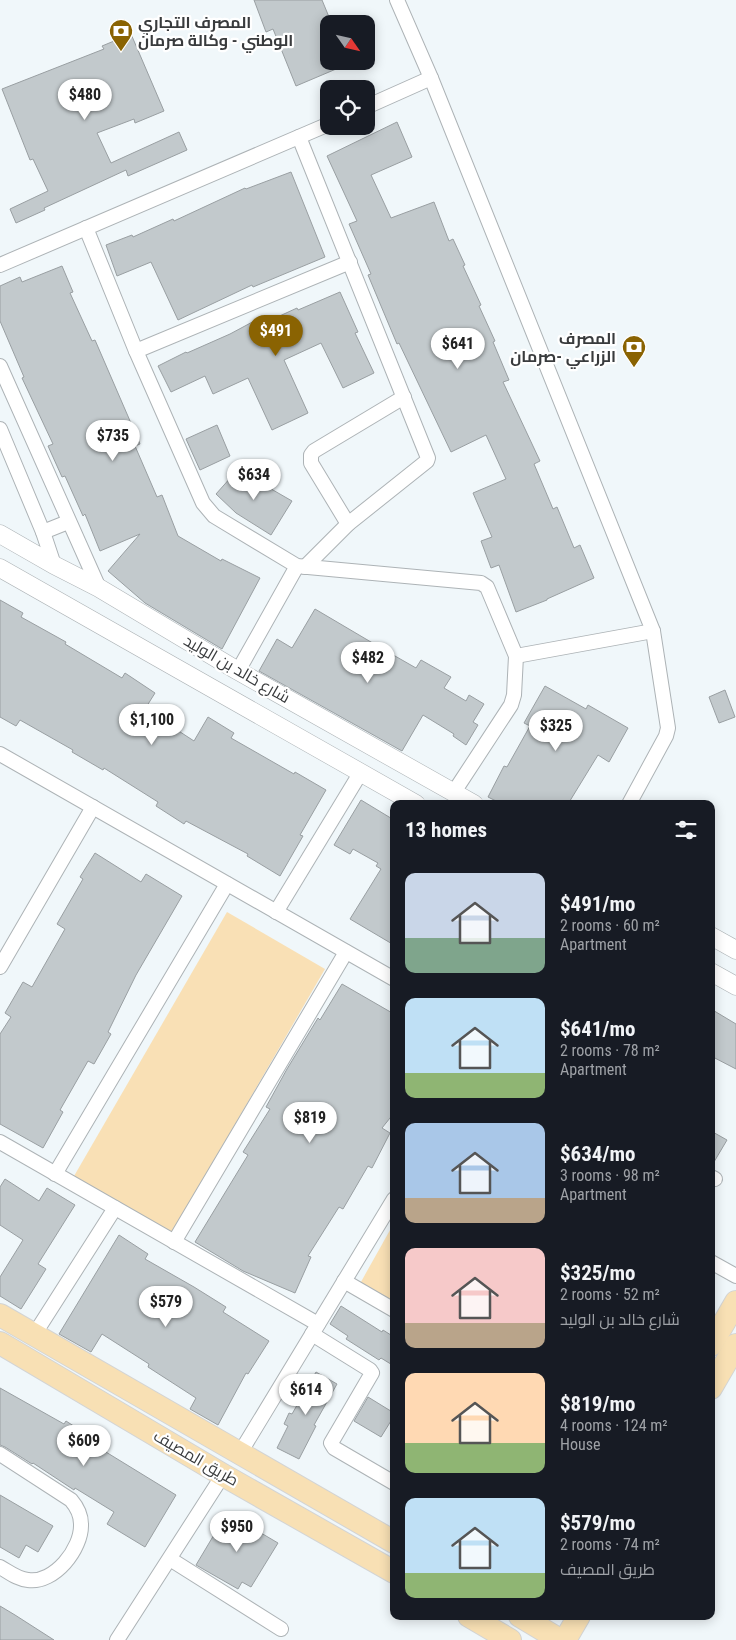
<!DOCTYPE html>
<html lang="en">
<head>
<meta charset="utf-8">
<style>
	:root { --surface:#171b24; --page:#242831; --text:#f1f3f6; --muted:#9ea1a6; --accent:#8a6302 }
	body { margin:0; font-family:"Roboto Condensed",Cairo,sans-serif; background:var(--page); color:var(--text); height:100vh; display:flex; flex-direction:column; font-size:19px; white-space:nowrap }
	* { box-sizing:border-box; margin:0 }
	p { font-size:16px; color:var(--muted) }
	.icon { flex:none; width:28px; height:28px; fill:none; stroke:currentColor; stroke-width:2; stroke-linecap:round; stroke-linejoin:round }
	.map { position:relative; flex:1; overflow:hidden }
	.drawer { position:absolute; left:390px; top:800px; width:325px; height:820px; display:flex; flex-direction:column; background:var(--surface); border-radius:10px; box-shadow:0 2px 12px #0003 }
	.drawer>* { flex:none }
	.needle { width:32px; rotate:124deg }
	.fabs { position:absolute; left:320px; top:15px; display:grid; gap:10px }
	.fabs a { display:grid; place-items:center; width:55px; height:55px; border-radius:10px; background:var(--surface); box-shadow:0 2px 12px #0003; font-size:25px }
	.price { position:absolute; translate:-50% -42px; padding:0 11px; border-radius:18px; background:#fff; color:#222; font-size:16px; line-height:32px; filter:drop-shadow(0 1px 2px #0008) }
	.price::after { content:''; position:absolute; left:50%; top:30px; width:15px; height:11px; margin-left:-8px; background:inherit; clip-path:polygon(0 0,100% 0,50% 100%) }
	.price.on { background:var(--accent); color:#fff }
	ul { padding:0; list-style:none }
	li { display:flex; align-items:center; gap:15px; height:125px; padding:0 15px }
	li span { display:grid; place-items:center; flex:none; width:140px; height:100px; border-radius:10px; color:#555 }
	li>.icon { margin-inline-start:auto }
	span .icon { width:60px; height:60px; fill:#fffc; stroke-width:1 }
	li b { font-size:21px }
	h2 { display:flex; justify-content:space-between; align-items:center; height:60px; padding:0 15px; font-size:21px }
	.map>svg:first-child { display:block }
	.green { fill:#f9e0b5 }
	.building { fill:#c2c9cc; stroke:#999fa2 }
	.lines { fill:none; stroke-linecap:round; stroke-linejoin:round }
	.minor-casing { stroke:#adb3b6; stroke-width:16 }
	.tertiary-casing { stroke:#adb3b6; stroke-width:19 }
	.primary-casing { stroke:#d3d4d4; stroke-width:24 }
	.minor { stroke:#fff; stroke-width:14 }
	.tertiary { stroke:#fff; stroke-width:18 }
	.primary { stroke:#f8e0b4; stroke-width:22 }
	.labels { text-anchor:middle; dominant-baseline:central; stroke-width:4.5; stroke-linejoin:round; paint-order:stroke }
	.poi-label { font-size:16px; font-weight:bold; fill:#393b3d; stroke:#fff; text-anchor:start }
	.street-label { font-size:16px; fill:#393b3d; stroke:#fff }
</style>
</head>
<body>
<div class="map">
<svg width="736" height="1640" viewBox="0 0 736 1640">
	<rect width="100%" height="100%" fill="#f0f7fa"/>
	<g class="green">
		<path d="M227 912 325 969 168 1240 70 1183Z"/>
		<path d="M394 1223V1310L357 1289Z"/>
	</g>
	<g class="building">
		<path d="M254 0H322L329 17V61H355L296 86 273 29 266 32Z"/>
		<path d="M131 34 164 111 135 123 134 119 97 133 111 163 179 132 187 150 128 176 126 170 44 208 45 210 16 223 10 209 48 191 33 159 30 160 2 89 104 49 102 46Z"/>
		<path d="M397 122 412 157 371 175 391 218 434 202 449 241 453 239 465 265 463 266 481 305 479 306 495 341 493 342 509 380 503 382 540 461 534 464 553 509 557 507 574 548 580 545 594 578 547 599V600L516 612 499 565 491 568 481 541 492 537 473 493 506 479 486 435 451 452 399 343 397 344 368 275 371 274 349 224 357 221 327 156Z"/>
		<path d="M291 172 325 257 253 287 252 285 178 320 151 262 117 276 106 245 132 235 133 237 173 219 174 221 245 188 246 189Z"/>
		<path d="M62 266 73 292 70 293 92 341 95 340 140 444 135 446 157 497 162 495 178 536 221 561 222 559 260 578 222 649 145 603 108 571 140 534 100 551 85 514 83 516 65 476 62 477 48 446 53 444 22 378 24 377 0 321V286L20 277 22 282Z"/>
		<path d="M340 292 358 332 355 333 374 373 343 388 321 343 284 360 308 413 272 430 248 378 213 394 205 376 171 392 158 366 186 352 187 353 230 334 258 319 260 325 297 308 298 310Z"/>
		<path d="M217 425 230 456 200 470 186 439Z"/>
		<path d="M240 467 264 489 266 486 292 501 271 535 236 513 216 494Z"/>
		<path d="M0 600 23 613 21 617 66 642 65 644 122 678 125 673 155 693 145 709 194 741 208 717 234 733 231 738 294 774 295 772 326 790 300 835 303 836 280 876 247 856 248 854 186 821 184 824 156 806 158 802 104 768 103 770 72 752 73 750 20 720 16 726 0 717Z"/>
		<path d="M315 609 376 645 377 644 389 651 388 652 416 668 421 660 451 677 444 688 466 701 469 695 484 704 473 722 478 725 466 745 453 736 454 734 423 715 402 751 259 671 277 639 292 648Z"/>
		<path d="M545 686 586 709 588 705 628 728 609 762 598 755 568 804H502L488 797 504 766 507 767 530 726 524 723Z"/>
		<path d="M725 690 735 717 719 723 709 697Z"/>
		<path d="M361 800 394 820V945L350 919 381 869 376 866 378 863 353 849 350 854 334 845Z"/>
		<path d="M95 853 141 882 146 874 182 896 136 975 108 1032 111 1034 94 1064 88 1061 60 1110 63 1112 43 1148 0 1124V1034L11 1017 5 1013 23 982 32 987 65 929 57 924 83 879 80 877Z"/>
		<path d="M342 984 394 1014V1113L382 1128 390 1133 372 1168 368 1166 343 1209 339 1207 308 1256 311 1257 295 1293 243 1271 195 1242 248 1155 243 1152 270 1109 266 1107 287 1069 318 1018 320 1020Z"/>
		<path d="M711 1009 736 1024V1069L711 1056Z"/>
		<path d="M711 1131 727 1140 711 1167Z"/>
		<path d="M5 1179 39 1201 47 1188 75 1205 38 1264 46 1269 21 1309 0 1296V1277L23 1240 0 1225V1187Z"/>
		<path d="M119 1235 148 1254 145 1259 194 1287 226 1307 223 1312 269 1341 248 1374 246 1373 218 1425 190 1409 196 1398 148 1367 149 1364 102 1334 91 1352 59 1334Z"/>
		<path d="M341 1306 382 1332 383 1330 394 1337V1366L381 1358 379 1360 346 1339 348 1336 330 1324Z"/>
		<path d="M316 1372 337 1384 314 1425 316 1426 299 1459 277 1448 288 1426 284 1424 289 1413 292 1414Z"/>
		<path d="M0 1388 64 1424 66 1421 103 1445 101 1449 176 1495 145 1547 107 1524 114 1512 75 1488 74 1490 33 1463 32 1464 5 1447 0 1445Z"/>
		<path d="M368 1397 394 1413V1416L381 1437 354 1421Z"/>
		<path d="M0 1495 53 1526 38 1552 26 1545 19 1558 0 1547Z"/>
		<path d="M227 1513 278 1543 251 1587 242 1582 238 1589 196 1565Z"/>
		<path d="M0 1606 15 1615 54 1640H0Z"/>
	</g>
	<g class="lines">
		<g class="minor-casing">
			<g id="minor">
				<path d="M397 0 431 78 653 631 668 728 666 736 629 804"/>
				<path d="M366 107 431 78"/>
				<path d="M299 137 428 458 427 461 348 524 305 567"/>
				<path d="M86 228 136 351 203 503 214 516 297 566 481 583 487 587 516 656 514 695 511 705 454 792"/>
				<path d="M0 265 329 124"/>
				<path d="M136 351 350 262"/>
				<path d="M0 366 99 588"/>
				<path d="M0 429 43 532 54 565"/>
				<path d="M348 524 311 463V455L314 451 404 397"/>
				<path d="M43 532 68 522"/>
				<path d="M516 656 653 631"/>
				<path d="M238 671 297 566"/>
				<path d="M0 754 394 979"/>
				<path d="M276 912 361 772"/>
				<path d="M0 967 93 807"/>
				<path d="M0 1142 318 1324"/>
				<path d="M55 1174 227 884"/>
				<path d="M711 1177 715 1179"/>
				<path d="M174 1242 346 952"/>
				<path d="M711 1262 736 1276"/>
				<path d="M344 1281 394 1310"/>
				<path d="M312 1334 370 1370 372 1373 331 1443 334 1448 394 1483"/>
				<path d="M34 1335 115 1208"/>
				<path d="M240 1453 394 1199"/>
				<path d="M0 1454 71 1500C77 1507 81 1514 81 1524 82 1549 54 1584 28 1580 17 1579 9 1572 0 1567"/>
				<path d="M170 1559 281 1629"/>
				<path d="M117 1640 223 1475"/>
			</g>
		</g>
		<g class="tertiary-casing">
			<g id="tertiary">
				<path d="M0 534 54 565 99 588 238 671 474 804"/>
				<path d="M0 568 416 804"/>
				<path d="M711 936 736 950"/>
				<path d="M711 972 736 986"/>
			</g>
		</g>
		<g class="primary-casing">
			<g id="primary">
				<path d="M0 1315 394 1542"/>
				<path d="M0 1343 223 1475 394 1572"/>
				<path d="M711 1345 736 1302"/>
				<path d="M711 1388 736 1345"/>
				<path d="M469 1616 510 1640"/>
				<path d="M520 1616 560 1640"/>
				<path d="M565 1640 579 1616"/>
			</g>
		</g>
		<use href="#minor" class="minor"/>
		<use href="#tertiary" class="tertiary"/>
		<use href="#primary" class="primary"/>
	</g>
	<defs>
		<g id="bank-pin" transform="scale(1.25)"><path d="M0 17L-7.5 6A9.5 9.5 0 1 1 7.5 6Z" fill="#8a6302" stroke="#fff"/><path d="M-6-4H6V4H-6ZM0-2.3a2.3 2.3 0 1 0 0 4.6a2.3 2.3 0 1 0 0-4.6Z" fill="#fff"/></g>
	</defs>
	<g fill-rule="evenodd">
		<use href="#bank-pin" x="121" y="31"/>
		<use href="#bank-pin" x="634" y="347"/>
	</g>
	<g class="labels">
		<g class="poi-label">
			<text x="138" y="22">المصرف التجاري<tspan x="138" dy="18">الوطني - وكالة صرمان</tspan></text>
			<text x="616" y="338" text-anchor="end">المصرف<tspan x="616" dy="18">الزراعي -صرمان</tspan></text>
		</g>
		<g class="street-label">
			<text transform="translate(237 669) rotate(30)">شارع خالد بن الوليد</text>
			<text transform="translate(196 1458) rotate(30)">طريق المصيف</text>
		</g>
	</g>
</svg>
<div class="fabs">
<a><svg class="needle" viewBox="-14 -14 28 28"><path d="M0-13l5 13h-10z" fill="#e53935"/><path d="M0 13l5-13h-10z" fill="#9ea1a6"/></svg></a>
<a><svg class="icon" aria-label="locate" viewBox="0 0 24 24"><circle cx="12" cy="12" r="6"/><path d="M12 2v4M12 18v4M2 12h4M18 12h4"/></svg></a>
</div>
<b class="price" style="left:85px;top:121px">$480</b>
<b class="price on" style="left:276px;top:357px">$491</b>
<b class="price" style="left:458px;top:370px">$641</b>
<b class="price" style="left:113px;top:462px">$735</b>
<b class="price" style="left:254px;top:501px">$634</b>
<b class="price" style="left:368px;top:684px">$482</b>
<b class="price" style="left:152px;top:746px">$1,100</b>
<b class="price" style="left:556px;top:752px">$325</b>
<b class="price" style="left:310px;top:1144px">$819</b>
<b class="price" style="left:166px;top:1328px">$579</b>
<b class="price" style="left:306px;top:1416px">$614</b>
<b class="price" style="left:84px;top:1467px">$609</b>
<b class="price" style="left:237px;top:1553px">$950</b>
<section class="drawer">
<h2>13 homes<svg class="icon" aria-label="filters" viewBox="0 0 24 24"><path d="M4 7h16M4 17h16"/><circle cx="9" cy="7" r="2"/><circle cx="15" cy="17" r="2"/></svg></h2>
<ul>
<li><span style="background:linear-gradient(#c9d6e8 65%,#7fa58c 0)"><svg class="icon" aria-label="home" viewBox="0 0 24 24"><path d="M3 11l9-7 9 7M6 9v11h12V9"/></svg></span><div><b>$491/mo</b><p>2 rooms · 60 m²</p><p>Apartment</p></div></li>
<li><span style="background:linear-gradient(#bfe0f5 75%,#8fb573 0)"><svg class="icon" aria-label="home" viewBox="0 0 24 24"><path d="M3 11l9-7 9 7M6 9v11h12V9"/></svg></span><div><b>$641/mo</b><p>2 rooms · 78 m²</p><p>Apartment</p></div></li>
<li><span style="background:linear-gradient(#a9c7e8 75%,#b9a48a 0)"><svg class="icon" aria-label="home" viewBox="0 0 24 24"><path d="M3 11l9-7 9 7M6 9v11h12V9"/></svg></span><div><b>$634/mo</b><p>3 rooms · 98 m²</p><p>Apartment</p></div></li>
<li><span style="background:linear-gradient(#f6c9c9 75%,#b9a48a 0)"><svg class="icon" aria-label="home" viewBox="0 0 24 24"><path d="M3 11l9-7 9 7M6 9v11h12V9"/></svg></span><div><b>$325/mo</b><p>2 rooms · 52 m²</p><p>شارع خالد بن الوليد</p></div></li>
<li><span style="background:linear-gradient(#ffd9b3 70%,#8fb573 0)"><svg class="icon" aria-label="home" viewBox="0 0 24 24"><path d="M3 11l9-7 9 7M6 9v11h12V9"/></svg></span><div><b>$819/mo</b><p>4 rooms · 124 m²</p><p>House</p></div></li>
<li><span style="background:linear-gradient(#bfe0f5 75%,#8fb573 0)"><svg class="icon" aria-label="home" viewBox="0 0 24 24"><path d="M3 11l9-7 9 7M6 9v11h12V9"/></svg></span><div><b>$579/mo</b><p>2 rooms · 74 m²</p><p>طريق المصيف</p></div></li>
</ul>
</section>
</div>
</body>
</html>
